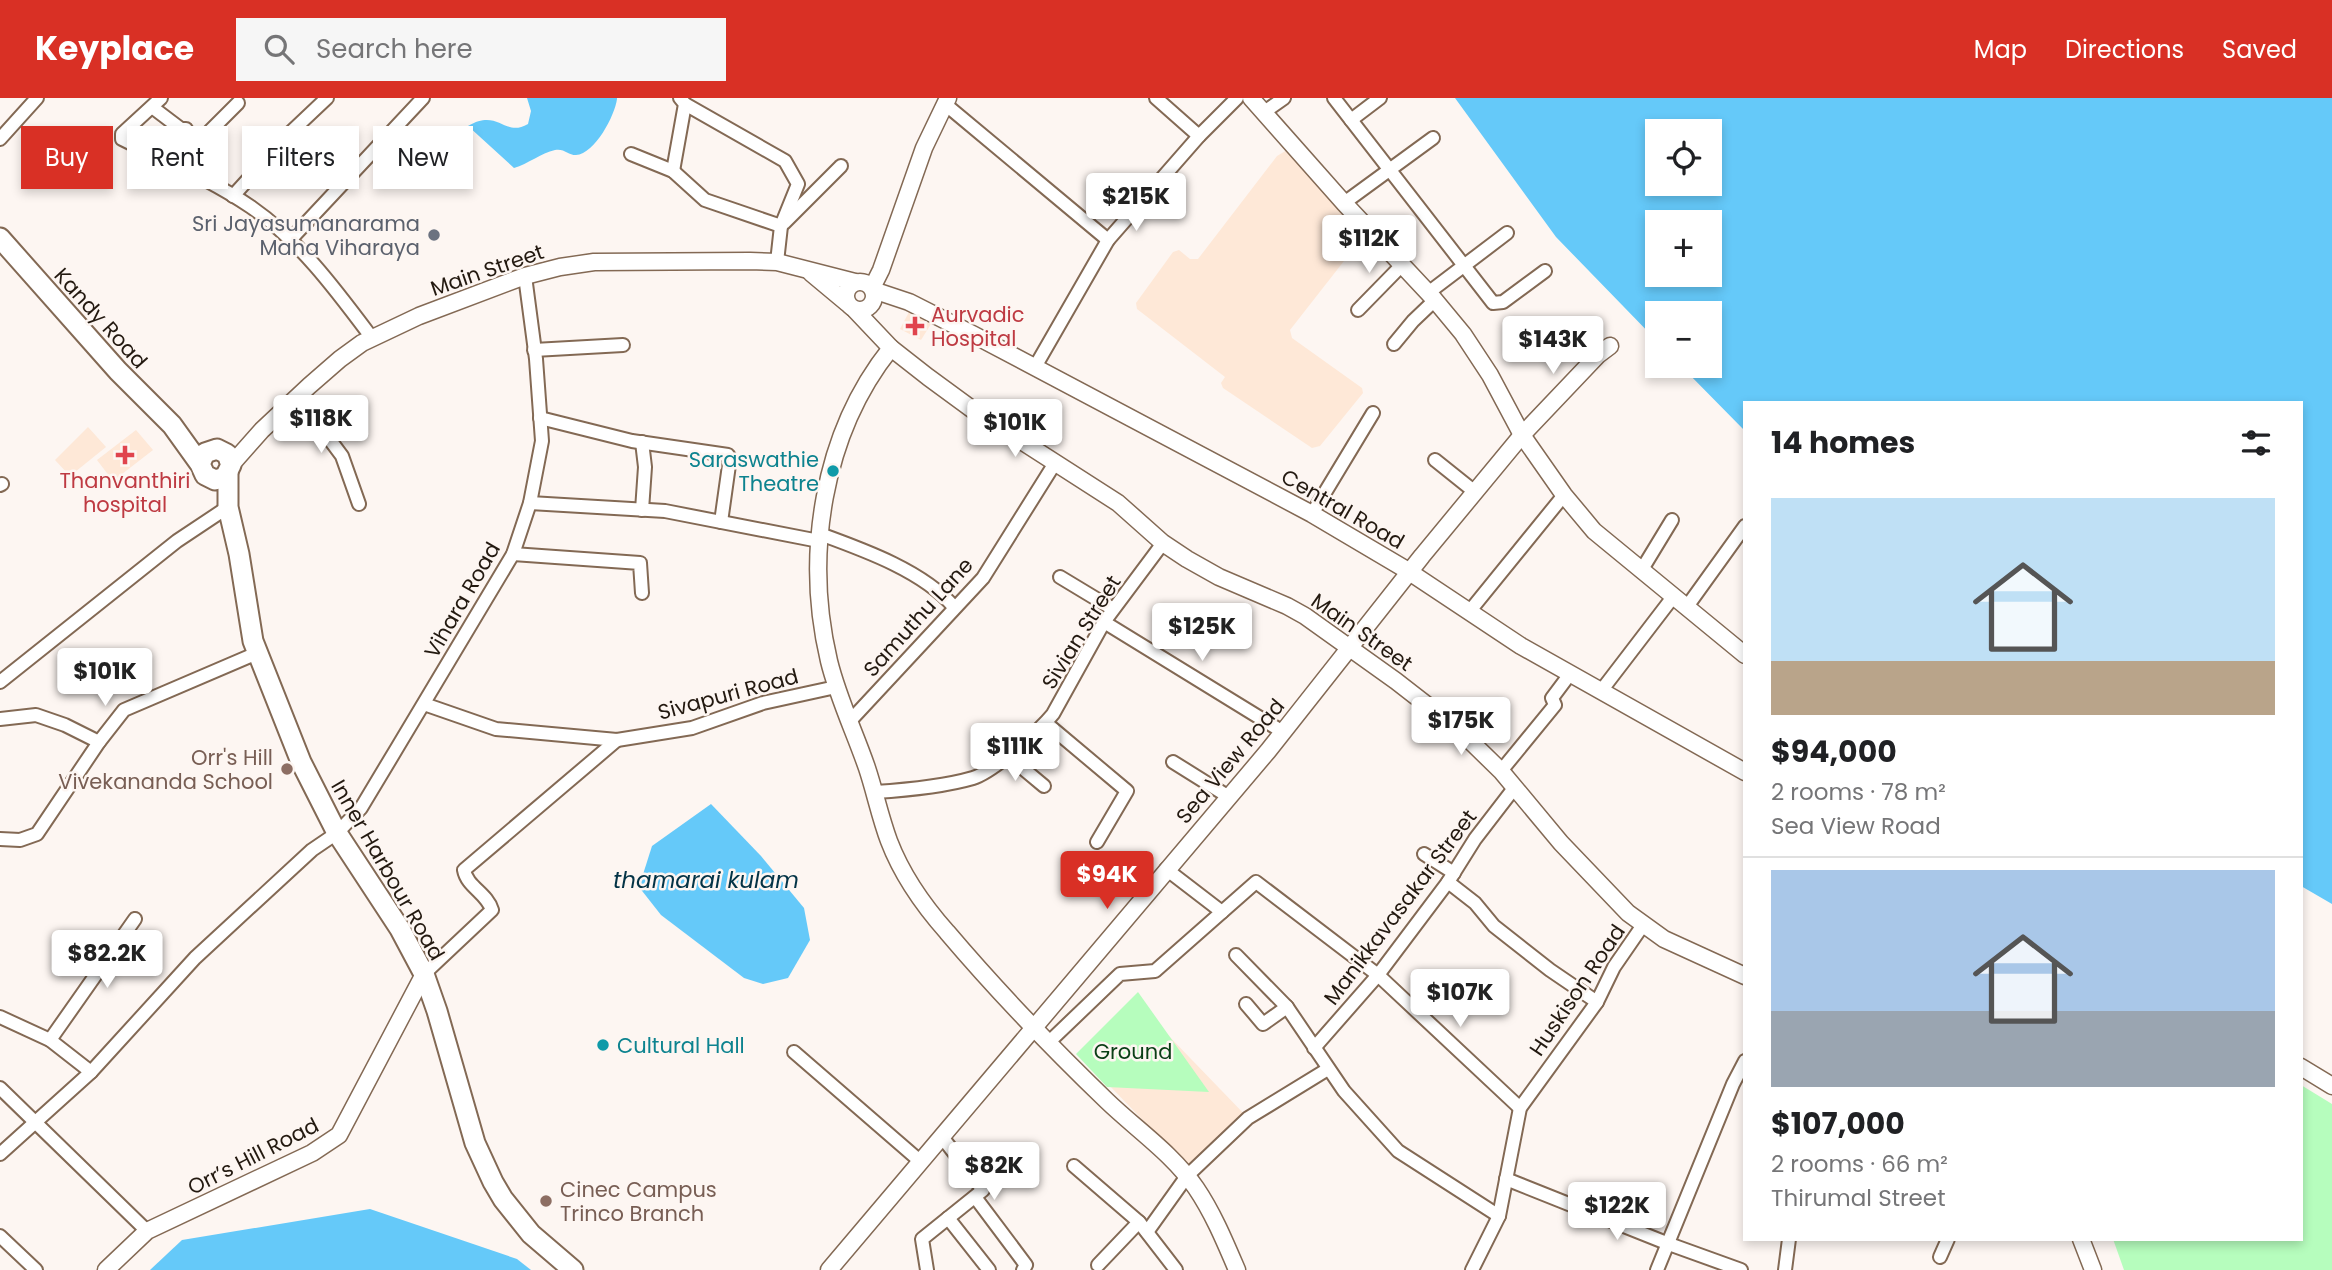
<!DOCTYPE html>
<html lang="en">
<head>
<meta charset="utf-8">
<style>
	:root { --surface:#fff; --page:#f6f6f6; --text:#202124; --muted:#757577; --line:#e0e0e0; --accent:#d93025 }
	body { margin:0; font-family:Poppins,sans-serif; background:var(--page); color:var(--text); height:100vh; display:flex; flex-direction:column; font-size:26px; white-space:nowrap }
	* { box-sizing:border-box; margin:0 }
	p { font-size:23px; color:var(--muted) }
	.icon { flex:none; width:38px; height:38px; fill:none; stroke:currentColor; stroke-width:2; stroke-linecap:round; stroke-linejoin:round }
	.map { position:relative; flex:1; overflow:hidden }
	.drawer { position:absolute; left:1743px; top:303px; width:560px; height:840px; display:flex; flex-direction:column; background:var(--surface); border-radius:0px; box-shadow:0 4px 10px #0003 }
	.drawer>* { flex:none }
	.top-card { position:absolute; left:21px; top:28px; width:665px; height:63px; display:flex; gap:14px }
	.fabs { position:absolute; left:1645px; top:21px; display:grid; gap:14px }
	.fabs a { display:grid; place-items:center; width:77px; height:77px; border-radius:0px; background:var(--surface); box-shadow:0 4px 10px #0003; font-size:35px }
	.price { position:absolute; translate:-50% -60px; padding:0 16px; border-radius:7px; background:#fff; color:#222; font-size:23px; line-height:46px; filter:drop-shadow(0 2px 4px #0008) }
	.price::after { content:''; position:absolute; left:50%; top:42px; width:21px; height:16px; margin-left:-10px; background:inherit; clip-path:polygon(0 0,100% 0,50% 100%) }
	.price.active { background:var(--accent); color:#fff }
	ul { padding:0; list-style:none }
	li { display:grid; align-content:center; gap:14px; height:371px; padding:0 28px }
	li+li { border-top:2px solid var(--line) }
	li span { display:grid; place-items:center; height:217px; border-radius:0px; color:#555 }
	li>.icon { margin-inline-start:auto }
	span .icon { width:126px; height:126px; fill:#fffc; stroke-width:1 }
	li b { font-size:30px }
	h2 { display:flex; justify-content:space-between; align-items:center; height:84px; padding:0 28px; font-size:30px }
	.tag { padding:0 24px; border-radius:0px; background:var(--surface); box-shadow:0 4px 10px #0003; font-size:24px; line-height:63px }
	.tag.active { background:var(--accent); color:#fff }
	header { display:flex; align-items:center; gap:42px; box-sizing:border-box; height:98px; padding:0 35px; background:var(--accent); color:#fff }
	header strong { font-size:33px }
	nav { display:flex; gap:38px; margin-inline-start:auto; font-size:24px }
	.search { width:490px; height:63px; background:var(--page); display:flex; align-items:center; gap:18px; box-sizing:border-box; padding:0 24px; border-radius:0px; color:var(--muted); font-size:26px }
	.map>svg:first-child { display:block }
	.built { fill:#fee8d7 }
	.green { fill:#b6fdbd }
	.water { fill:#65c9f9; fill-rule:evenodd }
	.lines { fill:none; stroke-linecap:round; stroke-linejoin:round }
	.minor-casing { stroke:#836954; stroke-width:16 }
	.major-casing { stroke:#836954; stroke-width:19 }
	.highway-casing { stroke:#836954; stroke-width:23 }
	.minor { stroke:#fff; stroke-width:12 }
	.major { stroke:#fff; stroke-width:16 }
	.highway { stroke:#fff; stroke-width:19 }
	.worship-dot { fill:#6b7280; stroke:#fdf6f2; stroke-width:2.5 }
	.health-dot { fill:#e0444e; stroke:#fdf6f2; stroke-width:2.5 }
	.culture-dot { fill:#0f9aa8; stroke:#fdf6f2; stroke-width:2.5 }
	.education-dot { fill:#8d6e63; stroke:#fdf6f2; stroke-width:2.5 }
	.labels { text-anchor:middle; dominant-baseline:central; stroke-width:5; stroke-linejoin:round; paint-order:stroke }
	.worship-label { font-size:21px; fill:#5b616d; stroke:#fdf6f2; text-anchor:end }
	.street-label { font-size:21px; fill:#231910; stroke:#fdf6f2 }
	.health-label { font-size:21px; fill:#be3a42; stroke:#fdf6f2; text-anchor:start }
	.culture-label { font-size:21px; fill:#0d838f; stroke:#fdf6f2; text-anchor:end }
	.education-label { font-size:21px; fill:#785e54; stroke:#fdf6f2; text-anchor:end }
	.park-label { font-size:21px; fill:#0a3f16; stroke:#fdf6f2 }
	.water-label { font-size:23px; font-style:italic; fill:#033346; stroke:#fdf6f2 }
</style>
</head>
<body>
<header>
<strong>Keyplace</strong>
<div class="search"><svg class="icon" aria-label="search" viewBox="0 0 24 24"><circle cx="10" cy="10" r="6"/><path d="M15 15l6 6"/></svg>Search here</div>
<nav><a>Map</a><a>Directions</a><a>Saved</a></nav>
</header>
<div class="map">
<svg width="2332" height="1172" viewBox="0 0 2332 1172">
	<rect width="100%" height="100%" fill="#fdf6f2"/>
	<g class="built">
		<path d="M1287 52 1361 134 1362 140 1290 232 1292 240 1362 290 1363 295 1320 348 1312 350 1223 290 1221 285 1225 279 1137 211 1136 205 1173 154 1179 152 1190 161H1198L1277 58Z"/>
		<path d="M909 214 931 226 921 242 900 231Z"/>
		<path d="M88 329 106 349 70 378 55 362Z"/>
		<path d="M136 332 153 352 113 383 97 362Z"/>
		<path d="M1136 904 1248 1020 1190 1071 1080 957Z"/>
	</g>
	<g class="green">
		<path d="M1138 894 1209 994 1107 989 1076 956Z"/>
		<path d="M2301 987 2332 1006V1172H2124L2113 1141H2301Z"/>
	</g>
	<g class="water">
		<path d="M527 0H617V1C615 17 595 56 576 57 568 57 564 50 555 52 541 55 528 66 514 70L468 28C499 10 504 40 528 26L531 13Z"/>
		<path d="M1455 0H2332V806L2301 788V304H1745V333L1681 268H1710V215H1657V243L1556 139ZM1710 33V86H1657V33ZM1710 124V177H1657V124Z"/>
		<path d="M711 706 761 758 804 810 810 842 788 880 763 886 744 880 661 817 639 789 652 748Z"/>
		<path d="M370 1111 517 1161 531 1172H150L182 1142Z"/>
	</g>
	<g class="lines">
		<g class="minor-casing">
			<g id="minor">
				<path d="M161 0 122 36V41C164 62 212 82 251 109 300 143 336 192 372 240"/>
				<path d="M1156 0 1199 38"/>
				<path d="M1334 0 1493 205 1503 204 1545 173"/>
				<path d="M685 6 785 63 798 86 781 128"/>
				<path d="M945 6 1108 142"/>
				<path d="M152 9 181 31H186"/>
				<path d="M1263 15 1284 0"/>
				<path d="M1351 22 1380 0"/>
				<path d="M0 41 37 0"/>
				<path d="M631 56 673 73 705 102 781 128 777 164"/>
				<path d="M175 68 238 5"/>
				<path d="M673 73 685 6 680 0"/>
				<path d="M233 98 292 33 327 0"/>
				<path d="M1344 105 1433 40"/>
				<path d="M784 125 841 68"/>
				<path d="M291 141 423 0"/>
				<path d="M1428 195 1507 135"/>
				<path d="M1358 212 1403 166"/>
				<path d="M1394 246 1413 223 1435 202"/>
				<path d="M534 252 623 247"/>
				<path d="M1035 269 1108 142 1199 38 1237 0"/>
				<path d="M298 299 342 358 359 406"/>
				<path d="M540 320 632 343 728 357 730 360 721 424"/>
				<path d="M642 344 645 369 642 412"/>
				<path d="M1435 362 1475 394"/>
				<path d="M0 387 2 386"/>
				<path d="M530 405 665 413 819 443"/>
				<path d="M1312 416 1373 315"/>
				<path d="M820 436C864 452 923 473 954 509"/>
				<path d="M513 456 640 465 642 495"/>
				<path d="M1641 473 1672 422"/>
				<path d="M1060 479 1113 511"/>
				<path d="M1686 510 1745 428"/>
				<path d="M1469 514 1564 397"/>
				<path d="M1104 524 1283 634"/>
				<path d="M0 584 177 443 228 409"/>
				<path d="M1601 593 1673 499"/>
				<path d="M424 606 496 631 617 642 692 630 763 605 836 589"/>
				<path d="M0 621 36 617 65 627 99 644"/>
				<path d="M850 623 983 480 1055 365"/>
				<path d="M1046 625 1127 693 1097 744"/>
				<path d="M1008 658 1044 688"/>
				<path d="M1173 664 1229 699"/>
				<path d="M1501 673 1555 607 1552 600 1570 576"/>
				<path d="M875 694C907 692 942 689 973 680 993 674 1039 633 1053 616L1104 524 1163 445"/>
				<path d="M0 741 20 742 37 736 99 644 124 612 257 555"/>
				<path d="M1424 756 1454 775"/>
				<path d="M1166 771 1222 814"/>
				<path d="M1448 784 1475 805 1494 828 1550 872 1597 904"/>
				<path d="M1236 857 1287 909 1344 993 1398 1053 1499 1118"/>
				<path d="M424 876 492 812C487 795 467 789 464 772L617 642"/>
				<path d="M1246 906 1263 926 1287 909"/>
				<path d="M0 919 50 942 91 974"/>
				<path d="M50 942 135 821"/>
				<path d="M1048 945 1120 876 1155 873 1256 784 1378 877 1520 1010"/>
				<path d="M1314 950 1378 877 1448 784 1475 741 1515 689"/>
				<path d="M794 954 921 1064"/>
				<path d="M0 990 147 1133"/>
				<path d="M0 1056 91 974 195 860 312 752 337 735 361 710 397 650 513 456 530 405 542 343 536 261 525 178"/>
				<path d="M1074 1068 1139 1124 1176 1172"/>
				<path d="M1506 1081 1669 1146 1741 1172"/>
				<path d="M975 1099 1026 1167 1023 1172"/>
				<path d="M948 1120 989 1172"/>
				<path d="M1147 1134 1187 1078 1248 1020 1328 971"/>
				<path d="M0 1138 36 1172"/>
				<path d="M1940 1159 1948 1141"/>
				<path d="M1098 1167 1139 1124"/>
				<path d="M927 1172 922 1141 983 1092 942 1039"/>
				<path d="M1472 1172 1499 1118 1520 1010 1597 904 1614 869 1643 827"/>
				<path d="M1657 1172 1733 986 1745 963"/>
				<path d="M1785 1172 1789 1141"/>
			</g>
		</g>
		<g class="major-casing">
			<g id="major">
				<path d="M1251 0 1344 105 1434 201 1463 236 1490 277 1522 337 1564 397 1594 433 1745 557"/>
				<path d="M811 175 847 205"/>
				<circle cx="860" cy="198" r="14"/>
				<path d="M872 190 881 172 924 50 948 0"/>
				<path d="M873 192 909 204 974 237 1312 416 1405 471 1521 548 1745 674"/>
				<path d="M855 212 891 250 928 279 973 312 1118 405 1163 445 1187 461 1219 479 1287 508 1305 518 1396 583 1459 632 1501 673 1561 745 1628 815 1664 841 1745 878"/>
				<path d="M891 250C822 336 804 458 829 563 838 600 855 635 867 670 875 694 880 719 889 743 902 777 923 807 947 834 997 893 1051 949 1107 1003 1136 1031 1173 1056 1196 1090 1213 1115 1225 1144 1237 1172"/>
				<path d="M231 367 262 332 309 288 340 261 362 245 419 218 525 178 560 169 594 164 750 163 777 164 855 184"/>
				<path d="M2301 969 2332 988"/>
				<path d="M2081 1141 2093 1172"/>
				<path d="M106 1172 147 1133 312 1055 339 1037 424 876"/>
				<path d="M829 1172 1268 653 1422 458 1522 337 1598 257 1610 248"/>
			</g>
		</g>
		<g class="highway-casing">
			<g id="highway">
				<path d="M0 140 118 273 172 327 200 366 205 377 215 382 225 379 231 367 227 356 217 351 205 355 200 366"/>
				<path d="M228 375V409L239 456 253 543 301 664 337 735 400 831 424 876 437 913 475 1045 493 1084 503 1101 531 1136 573 1172"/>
			</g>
		</g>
		<use href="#minor" class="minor"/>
		<use href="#major" class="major"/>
		<use href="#highway" class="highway"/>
	</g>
	<circle class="worship-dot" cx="434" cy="137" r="7"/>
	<g class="health-dot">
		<path d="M911.5 217.5h7v7h7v7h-7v7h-7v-7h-7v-7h7z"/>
		<path d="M121.5 346.5h7v7h7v7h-7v7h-7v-7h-7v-7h7z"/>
	</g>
	<g class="culture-dot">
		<circle cx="833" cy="373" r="7"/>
		<circle cx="603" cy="947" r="7"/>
	</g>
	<g class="education-dot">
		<circle cx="287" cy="671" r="7"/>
		<circle cx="546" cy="1103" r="7"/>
	</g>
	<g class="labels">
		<g class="worship-label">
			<text x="420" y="125">Sri Jayasumanarama<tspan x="420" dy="24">Maha Viharaya</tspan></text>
		</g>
		<g class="street-label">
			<text transform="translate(487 172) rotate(-19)">Main Street</text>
			<text transform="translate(101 220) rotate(48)">Kandy Road</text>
			<text transform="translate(1343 411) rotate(30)">Central Road</text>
			<text transform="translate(462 502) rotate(-60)">Vihara Road</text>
			<text transform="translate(918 519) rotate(-48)">Samuthu Lane</text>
			<text transform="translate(1081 534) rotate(-58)">Sivian Street</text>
			<text transform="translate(1362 534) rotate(35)">Main Street</text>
			<text transform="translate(728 596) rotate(-15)">Sivapuri Road</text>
			<text transform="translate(1230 663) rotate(-50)">Sea View Road</text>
			<text transform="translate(388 772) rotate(60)">Inner Harbour Road</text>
			<text transform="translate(1400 809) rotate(-53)">Manikkavasakar Street</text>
			<text transform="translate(1577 892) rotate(-56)">Huskison Road</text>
			<text transform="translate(253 1058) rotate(-27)">Orr’s Hill Road</text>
		</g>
		<g class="health-label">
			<text x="931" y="216">Aurvadic<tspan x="931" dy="24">Hospital</tspan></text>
			<text x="125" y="382" text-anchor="middle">Thanvanthiri<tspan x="125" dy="24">hospital</tspan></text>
		</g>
		<g class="culture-label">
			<text x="819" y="361">Saraswathie<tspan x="819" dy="24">Theatre</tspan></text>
			<text x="617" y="947" text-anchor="start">Cultural Hall</text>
		</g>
		<g class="education-label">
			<text x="273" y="659">Orr's Hill<tspan x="273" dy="24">Vivekananda School</tspan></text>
			<text x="560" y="1091" text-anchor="start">Cinec Campus<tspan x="560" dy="24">Trinco Branch</tspan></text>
		</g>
		<g class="park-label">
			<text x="1133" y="953">Ground</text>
		</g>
		<g class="water-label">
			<text x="706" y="782">thamarai kulam</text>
		</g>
	</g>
</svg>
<div class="fabs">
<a><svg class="icon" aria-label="locate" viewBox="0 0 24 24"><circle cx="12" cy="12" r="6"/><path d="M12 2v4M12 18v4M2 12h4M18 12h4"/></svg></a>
<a>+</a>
<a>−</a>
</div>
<b class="price" style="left:1136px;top:135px">$215K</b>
<b class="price" style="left:1369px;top:177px">$112K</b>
<b class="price" style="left:1553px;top:278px">$143K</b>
<b class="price" style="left:321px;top:357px">$118K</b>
<b class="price" style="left:1015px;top:361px">$101K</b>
<b class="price" style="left:1202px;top:565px">$125K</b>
<b class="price" style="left:105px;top:610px">$101K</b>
<b class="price" style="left:1461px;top:659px">$175K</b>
<b class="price" style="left:1015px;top:685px">$111K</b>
<b class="price active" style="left:1107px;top:813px">$94K</b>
<b class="price" style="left:107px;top:892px">$82.2K</b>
<b class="price" style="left:1460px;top:931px">$107K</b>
<b class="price" style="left:994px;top:1104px">$82K</b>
<b class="price" style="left:1617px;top:1144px">$122K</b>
<div class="top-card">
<a class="tag active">Buy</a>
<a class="tag">Rent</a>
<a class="tag">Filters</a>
<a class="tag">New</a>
</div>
<section class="drawer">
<h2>14 homes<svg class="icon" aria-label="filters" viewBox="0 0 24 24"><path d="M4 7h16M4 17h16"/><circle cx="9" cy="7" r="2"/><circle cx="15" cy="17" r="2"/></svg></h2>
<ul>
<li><span style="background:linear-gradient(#bfe0f5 75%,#b9a48a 0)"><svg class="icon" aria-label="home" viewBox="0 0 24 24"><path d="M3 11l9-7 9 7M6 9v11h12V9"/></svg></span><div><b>$94,000</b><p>2 rooms · 78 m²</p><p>Sea View Road</p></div></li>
<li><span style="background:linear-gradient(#a9c7e8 65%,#9aa5b1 0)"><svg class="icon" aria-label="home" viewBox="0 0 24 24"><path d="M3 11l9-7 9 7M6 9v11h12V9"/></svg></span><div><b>$107,000</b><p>2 rooms · 66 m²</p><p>Thirumal Street</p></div></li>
</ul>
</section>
</div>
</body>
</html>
